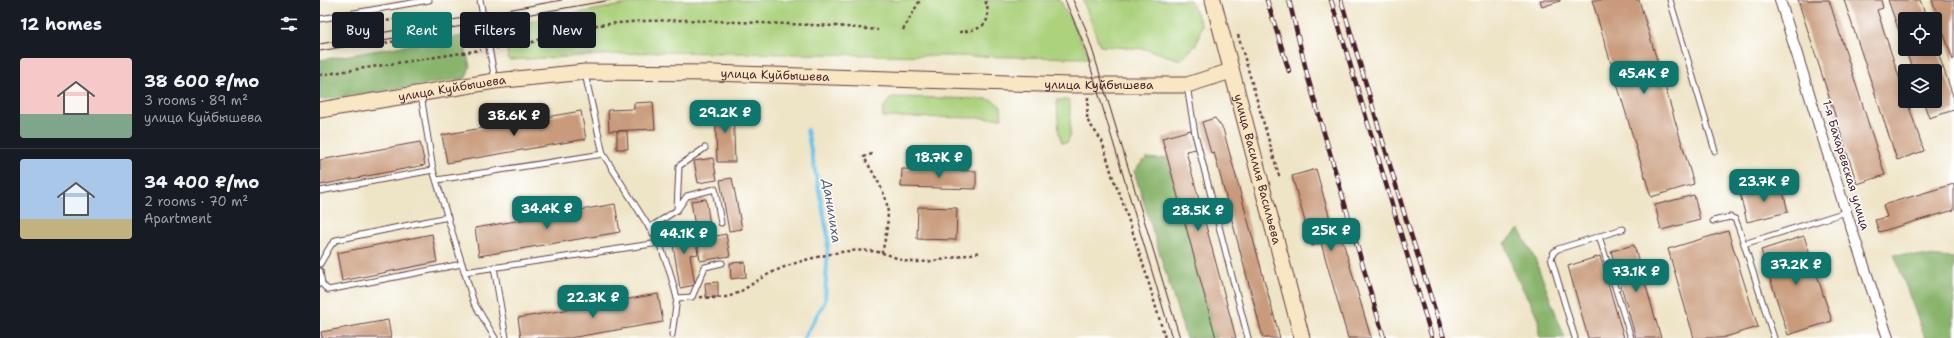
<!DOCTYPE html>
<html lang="en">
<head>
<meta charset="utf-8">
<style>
	:root { --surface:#171b24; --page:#20242c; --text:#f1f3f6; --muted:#9ea1a6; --line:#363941; --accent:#0f766e }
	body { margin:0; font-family:"Shantell Sans",sans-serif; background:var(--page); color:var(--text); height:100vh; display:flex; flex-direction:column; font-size:15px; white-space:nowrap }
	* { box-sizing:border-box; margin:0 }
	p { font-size:13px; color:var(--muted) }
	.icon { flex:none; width:22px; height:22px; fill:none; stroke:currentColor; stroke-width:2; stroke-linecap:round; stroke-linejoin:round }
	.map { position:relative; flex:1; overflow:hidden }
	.drawer { display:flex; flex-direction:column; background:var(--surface); width:320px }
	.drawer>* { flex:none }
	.guide { position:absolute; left:12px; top:12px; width:380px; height:36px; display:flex; gap:8px }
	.controls { position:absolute; left:1578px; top:12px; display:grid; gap:8px }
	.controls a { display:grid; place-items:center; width:44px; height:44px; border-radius:4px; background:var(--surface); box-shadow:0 2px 10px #0003; font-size:20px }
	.price { position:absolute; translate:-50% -34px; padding:0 9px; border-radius:8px; background:var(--accent); color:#fff; font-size:13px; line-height:26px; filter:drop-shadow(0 1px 2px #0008) }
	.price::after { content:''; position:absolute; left:50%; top:24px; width:12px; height:9px; margin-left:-6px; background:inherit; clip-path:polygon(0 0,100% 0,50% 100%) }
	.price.active { background:#222; color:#fff }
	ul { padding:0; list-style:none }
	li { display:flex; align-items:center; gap:12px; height:100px; padding:0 20px }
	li+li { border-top:1px solid var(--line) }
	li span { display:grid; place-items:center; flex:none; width:112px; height:80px; border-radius:4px; color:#555 }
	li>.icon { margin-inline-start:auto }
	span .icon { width:48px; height:48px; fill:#fffc; stroke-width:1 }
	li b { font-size:17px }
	h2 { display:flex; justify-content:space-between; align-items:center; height:48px; padding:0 20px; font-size:17px }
	.tag { padding:0 14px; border-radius:4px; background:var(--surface); box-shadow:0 2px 10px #0003; font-size:14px; line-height:36px }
	.tag.active { background:var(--accent); color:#fff }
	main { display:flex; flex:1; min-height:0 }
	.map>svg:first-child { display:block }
	.green { fill:#acd27d; stroke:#7b7854 }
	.forest { fill:#89b46c; stroke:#6a6a4c }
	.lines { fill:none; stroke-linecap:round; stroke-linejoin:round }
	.stream { stroke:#6cc3e9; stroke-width:4 }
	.building { fill:#c99b7b }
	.service-casing { stroke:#633d42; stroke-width:7 }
	.minor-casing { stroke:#633d42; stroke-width:12 }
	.secondary-casing { stroke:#633d42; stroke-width:17 }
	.path { stroke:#633d42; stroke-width:2.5; stroke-dasharray:3 3; stroke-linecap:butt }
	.service { stroke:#fff; stroke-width:5 }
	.minor { stroke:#fff; stroke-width:10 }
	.secondary { stroke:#f9e7c3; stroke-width:15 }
	.tram { stroke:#4a1f2b; stroke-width:1 }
	.rail-casing { stroke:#4a1f2b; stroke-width:4.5 }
	.rail { stroke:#fff; stroke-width:3; stroke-dasharray:9; stroke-linecap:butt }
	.labels { text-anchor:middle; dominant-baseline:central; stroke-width:3; stroke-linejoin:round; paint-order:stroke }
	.street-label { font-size:12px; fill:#4a1f2b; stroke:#fff }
	.water-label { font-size:13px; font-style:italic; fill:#56586e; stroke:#fff }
</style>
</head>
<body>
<main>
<section class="drawer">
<h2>12 homes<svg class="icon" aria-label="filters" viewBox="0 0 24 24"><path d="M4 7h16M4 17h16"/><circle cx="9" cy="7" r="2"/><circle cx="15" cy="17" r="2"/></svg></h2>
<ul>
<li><span style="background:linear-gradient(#f6c9c9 70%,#7fa58c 0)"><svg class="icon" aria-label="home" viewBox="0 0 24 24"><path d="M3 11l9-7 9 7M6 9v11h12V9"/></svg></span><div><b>38 600 ₽/mo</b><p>3 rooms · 89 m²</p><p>улица Куйбышева</p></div></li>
<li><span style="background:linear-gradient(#a9c7e8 75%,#c2b280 0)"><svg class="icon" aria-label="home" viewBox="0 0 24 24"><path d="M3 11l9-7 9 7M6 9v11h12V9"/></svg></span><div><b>34 400 ₽/mo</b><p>2 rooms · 70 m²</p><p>Apartment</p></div></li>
</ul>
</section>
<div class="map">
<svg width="1634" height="338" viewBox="0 0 1634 338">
	<rect width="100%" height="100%" fill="#fff"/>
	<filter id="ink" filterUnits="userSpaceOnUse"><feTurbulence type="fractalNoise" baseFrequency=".025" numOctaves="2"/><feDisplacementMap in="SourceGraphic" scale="8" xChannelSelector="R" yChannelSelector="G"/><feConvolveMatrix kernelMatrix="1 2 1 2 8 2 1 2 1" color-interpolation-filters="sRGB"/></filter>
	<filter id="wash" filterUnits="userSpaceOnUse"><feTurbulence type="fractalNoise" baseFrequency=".012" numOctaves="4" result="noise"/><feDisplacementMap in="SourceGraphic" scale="16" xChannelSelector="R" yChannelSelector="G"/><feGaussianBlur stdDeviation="0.9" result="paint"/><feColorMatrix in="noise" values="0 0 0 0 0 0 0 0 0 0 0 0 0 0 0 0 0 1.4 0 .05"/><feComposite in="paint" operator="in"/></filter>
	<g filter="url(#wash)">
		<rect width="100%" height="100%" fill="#eee4c6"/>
		<g class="green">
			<path d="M330 0H740L770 58 337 52 189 60 181 27Z"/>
			<path d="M763 0H870L882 25 876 45 861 60 825 49 780 46Z"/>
			<path d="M572 97 667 99 674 101 681 107 682 118 563 117V108Z"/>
			<path d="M737 100H749L750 103V135L748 142 745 143 742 142 739 134Z"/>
		</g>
		<g class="forest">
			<path d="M142 36 150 66 146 78 0 100V60Z"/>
			<path d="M847 157 896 338H866L814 171 826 158 839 159Z"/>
			<path d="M1199 229 1215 259 1245 338H1221L1219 335 1218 317 1195 275 1185 243Z"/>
			<path d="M1574 254 1634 258V338H1605Z"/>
		</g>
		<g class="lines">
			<path class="stream" d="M484 338 505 301 508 236 487 130"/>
		</g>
		<g id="blocks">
			<g class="building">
				<path d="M1220 0H1240V1L1222 7Z"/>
				<path d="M1272 0H1319L1374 184 1331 197Z"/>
				<path d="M1478 0H1509L1565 175 1537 184Z"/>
				<path d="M1524 0H1561L1563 8 1557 10 1585 95V101H1587L1604 151 1577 160Z"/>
				<path d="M1568 0H1600L1607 19H1585V48Z"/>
				<path d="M1612 0H1634V59L1633 60Z"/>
				<path d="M1615 44 1634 99V110L1609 118 1603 101H1615V71H1593L1585 49H1615Z"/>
				<path d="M333 102 335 129 289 131 288 110 314 109V103Z"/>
				<path d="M413 105 415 162H397L395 106Z"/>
				<path d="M261 111 266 139 127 163 122 135Z"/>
				<path d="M895 118 903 129 960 338H943L894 152 891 153 882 122Z"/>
				<path d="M871 130 876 149 866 151 916 338H896L842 138Z"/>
				<path d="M297 131H307L308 149H297Z"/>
				<path d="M100 142 105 165 0 185V160Z"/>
				<path d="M393 158 397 180 378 183 374 161Z"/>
				<path d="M582 169 656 171V189L581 187Z"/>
				<path d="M996 169 1013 230 1019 228 1051 338H1028L1001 243 992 246 972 176Z"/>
				<path d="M412 178 422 229 409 231 400 180Z"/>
				<path d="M1461 183 1468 212 1427 222 1420 194Z"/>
				<path d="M1634 184V210L1559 232 1555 220 1567 217 1563 205Z"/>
				<path d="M1374 195 1380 220 1341 230 1335 205Z"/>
				<path d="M386 199 392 237 406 234 410 256 380 261 371 201Z"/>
				<path d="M295 204 300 232 159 256 155 228Z"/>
				<path d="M598 207 637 208 636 240 597 239Z"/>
				<path d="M362 224 371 242 376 241 378 254 370 255 375 285 360 288 350 226Z"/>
				<path d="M1408 231 1438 327 1402 338H1374L1348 249Z"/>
				<path d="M112 234 117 262 22 281 17 253Z"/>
				<path d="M1484 236 1512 321 1468 335 1441 250Z"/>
				<path d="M1314 245 1341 338H1316L1291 251Z"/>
				<path d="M1280 256 1304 338H1268L1248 266Z"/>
				<path d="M425 262 426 277 411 279 410 263Z"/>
				<path d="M398 282V297H386L385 283Z"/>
				<path d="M338 294 343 322 250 338H201L198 318Z"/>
				<path d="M68 320 71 338H2L1 332Z"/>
			</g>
		</g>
	</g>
	<g filter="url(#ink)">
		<use href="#blocks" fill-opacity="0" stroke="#633d42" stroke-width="1"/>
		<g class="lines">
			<g class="service-casing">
				<g id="service">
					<path d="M160 0 175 80"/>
					<path d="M1350 0 1395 151"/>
					<path d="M0 19 109 0"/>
					<path d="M265 74 283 154 339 243 349 269 357 298 352 335"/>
					<path d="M867 86 875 134 928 338"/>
					<path d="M113 170 154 303 175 338"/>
					<path d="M117 180 283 154"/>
					<path d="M0 191 113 170 101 95"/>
					<path d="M357 210 367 196 395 189 401 223"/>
					<path d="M1393 221 1410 217 1415 219 1418 226 1424 244"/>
					<path d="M329 228 357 210 359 166 385 148"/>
					<path d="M1279 236 1311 338"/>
					<path d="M0 264 11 245 16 240 128 217"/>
					<path d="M174 267 186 338"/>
					<path d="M0 271 2 284 8 290 142 264"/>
					<path d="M144 272 339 243"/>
					<path d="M357 298 372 297 385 267 402 263"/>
					<path d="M1255 338 1231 258 1234 252 1238 249 1303 229"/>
					<path d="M1454 338 1424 244 1526 212"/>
				</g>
			</g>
			<g class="minor-casing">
				<path id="minor" d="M1460 0 1526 212 1568 338"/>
			</g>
			<g class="secondary-casing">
				<g id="secondary">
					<path id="s1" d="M893 0 982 338"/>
					<path id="s2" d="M0 110 175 81 265 72 393 73 749 85H867L911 71"/>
				</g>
			</g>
			<g class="path">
				<path d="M61 22 97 15"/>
				<path d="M583 30 600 0"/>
				<path d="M639 32C661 30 674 25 665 0"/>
				<path d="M918 35 960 179"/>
				<path d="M65 43 107 36"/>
				<path d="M176 48 210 43 256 27 321 21 367 20 517 26 558 30"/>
				<path d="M0 75 161 50"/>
				<path d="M768 97 767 120 782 141 793 178 802 200 824 267 845 338"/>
				<path d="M552 154 544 157C551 170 560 183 565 197 571 213 566 236 562 253"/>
				<path d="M380 297C417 301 418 291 447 275 464 266 483 260 502 256 521 251 543 248 562 253 570 255 578 259 585 261 605 265 641 256 661 252"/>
			</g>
			<use href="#service" class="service"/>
			<use href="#minor" class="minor"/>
			<use href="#secondary" class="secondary"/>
			<g class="tram">
				<path d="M745 0 763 42 852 338"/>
				<path d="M753 0 765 27 774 55 860 338"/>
				<path d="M0 44 242 0"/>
				<path d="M0 51 291 0"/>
			</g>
			<g class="rail-casing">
				<g id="rail">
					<path d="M947 0 969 71"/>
					<path d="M969 0 988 78 1064 338"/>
					<path d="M1011 0 1112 338"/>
					<path d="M1021 0 1085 216 1124 338"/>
				</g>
			</g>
			<use href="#rail" class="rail"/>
		</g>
	</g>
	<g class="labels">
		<g class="street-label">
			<text stroke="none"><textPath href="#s2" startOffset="458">улица Куйбышева</textPath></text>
			<text stroke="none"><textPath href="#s2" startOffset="782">улица Куйбышева</textPath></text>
			<text stroke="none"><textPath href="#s2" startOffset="134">улица Куйбышева</textPath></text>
			<text transform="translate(1526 165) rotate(73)">1-я Бахаревская улица</text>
			<text stroke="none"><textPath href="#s1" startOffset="175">улица Василия Васильева</textPath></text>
		</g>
		<g class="water-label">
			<text transform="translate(512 211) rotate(81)">Данилиха</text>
		</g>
	</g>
</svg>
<div class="controls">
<a><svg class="icon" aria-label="locate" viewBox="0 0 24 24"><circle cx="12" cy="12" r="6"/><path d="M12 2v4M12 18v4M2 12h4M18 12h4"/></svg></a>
<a><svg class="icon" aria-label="layers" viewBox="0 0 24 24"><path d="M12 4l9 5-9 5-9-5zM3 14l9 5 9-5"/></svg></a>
</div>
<b class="price" style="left:1324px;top:95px">45.4K ₽</b>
<b class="price" style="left:405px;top:134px">29.2K ₽</b>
<b class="price active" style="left:194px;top:137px">38.6K ₽</b>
<b class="price" style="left:619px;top:179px">18.7K ₽</b>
<b class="price" style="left:1444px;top:203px">23.7K ₽</b>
<b class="price" style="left:227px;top:230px">34.4K ₽</b>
<b class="price" style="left:878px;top:232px">28.5K ₽</b>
<b class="price" style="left:1011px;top:252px">25K ₽</b>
<b class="price" style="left:364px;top:255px">44.1K ₽</b>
<b class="price" style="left:1476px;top:286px">37.2K ₽</b>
<b class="price" style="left:1316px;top:293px">73.1K ₽</b>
<b class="price" style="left:273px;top:319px">22.3K ₽</b>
<div class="guide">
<a class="tag">Buy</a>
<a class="tag active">Rent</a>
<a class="tag">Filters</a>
<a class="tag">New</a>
</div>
</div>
</main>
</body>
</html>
